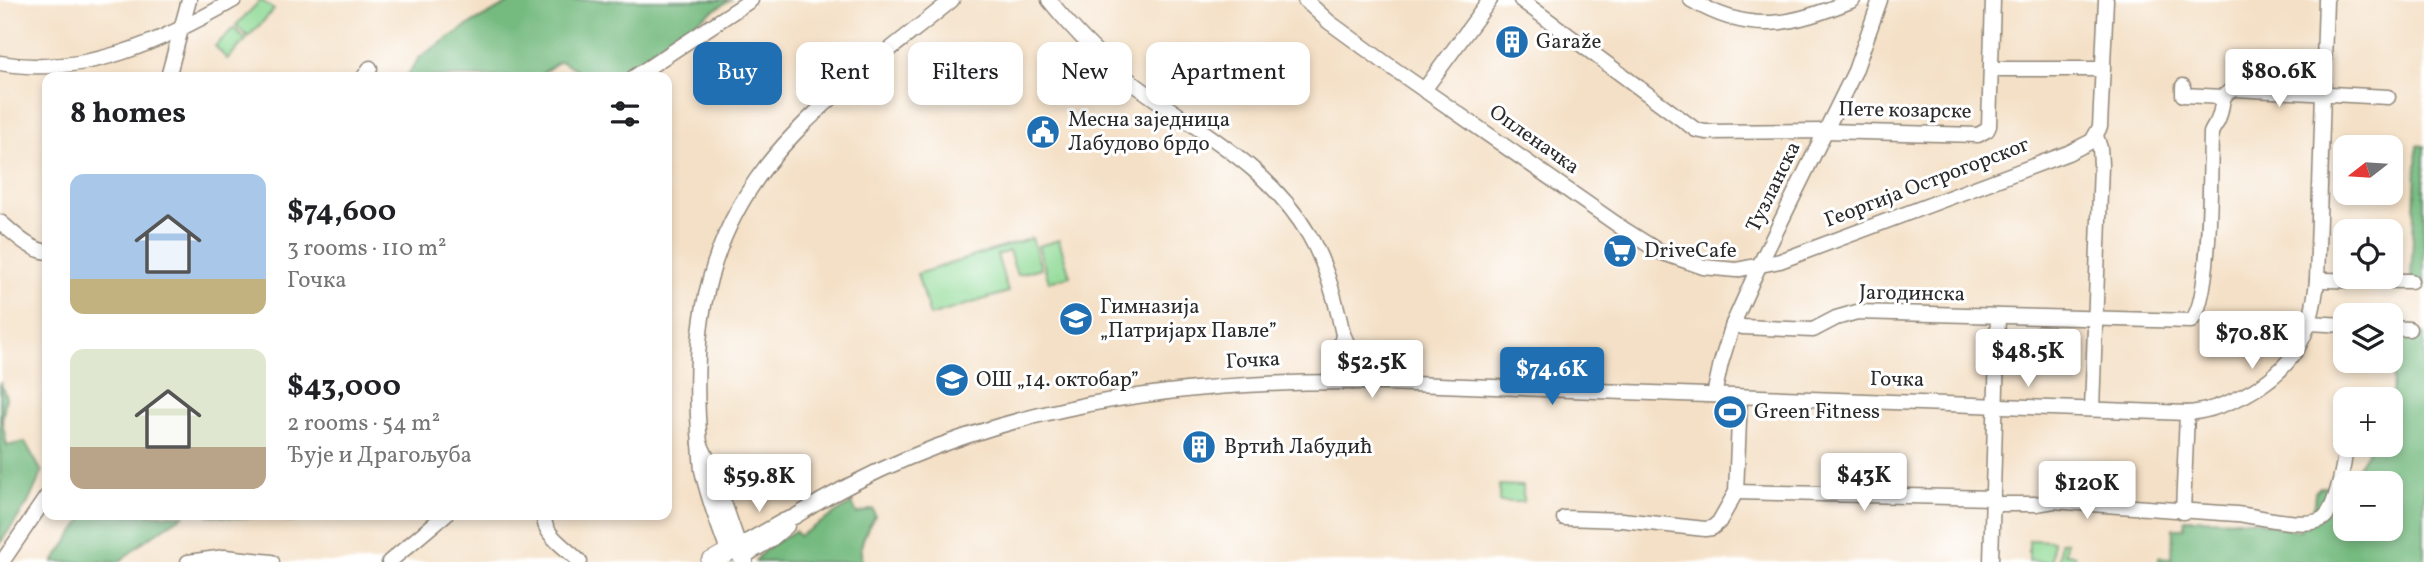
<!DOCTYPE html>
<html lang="en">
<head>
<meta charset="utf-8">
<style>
	:root { --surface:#fff; --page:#f2f2f2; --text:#202124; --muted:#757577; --accent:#1f6fb2 }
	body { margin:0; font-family:Vollkorn,serif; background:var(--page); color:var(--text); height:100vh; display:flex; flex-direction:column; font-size:26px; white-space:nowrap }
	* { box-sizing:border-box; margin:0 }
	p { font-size:23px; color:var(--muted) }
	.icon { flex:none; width:38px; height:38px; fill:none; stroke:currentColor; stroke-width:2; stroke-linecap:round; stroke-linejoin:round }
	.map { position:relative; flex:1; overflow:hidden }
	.drawer { position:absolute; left:42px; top:72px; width:630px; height:448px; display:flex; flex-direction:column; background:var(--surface); border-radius:14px; box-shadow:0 4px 10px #0003 }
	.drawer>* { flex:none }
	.top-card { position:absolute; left:693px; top:42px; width:665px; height:63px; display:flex; gap:14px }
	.needle { width:46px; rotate:253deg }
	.buttons { position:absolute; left:2333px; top:135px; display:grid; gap:14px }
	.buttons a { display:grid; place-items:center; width:70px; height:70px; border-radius:14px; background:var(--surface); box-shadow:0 4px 10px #0003; font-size:35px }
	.price { position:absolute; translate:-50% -60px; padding:0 16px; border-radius:7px; background:#fff; color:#222; font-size:23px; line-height:46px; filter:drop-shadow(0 2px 4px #0008) }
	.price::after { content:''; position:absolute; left:50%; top:42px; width:21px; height:16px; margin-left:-10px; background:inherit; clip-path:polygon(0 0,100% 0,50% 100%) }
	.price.active { background:var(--accent); color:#fff }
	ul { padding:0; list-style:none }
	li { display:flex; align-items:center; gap:21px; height:175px; padding:0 28px }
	li span { display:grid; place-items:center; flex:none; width:196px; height:140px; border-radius:14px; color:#555 }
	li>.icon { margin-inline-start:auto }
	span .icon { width:84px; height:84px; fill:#fffc; stroke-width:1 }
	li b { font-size:30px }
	h2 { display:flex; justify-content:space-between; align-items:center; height:84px; padding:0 28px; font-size:30px }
	.pill { padding:0 24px; border-radius:14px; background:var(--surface); box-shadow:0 4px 10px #0003; font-size:24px; line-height:63px }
	.pill.active { background:var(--accent); color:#fff }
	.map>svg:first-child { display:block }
	.green { fill:#90da96; stroke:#5e8260; stroke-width:2 }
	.forest { fill:#74ba7f; stroke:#507255; stroke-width:2; fill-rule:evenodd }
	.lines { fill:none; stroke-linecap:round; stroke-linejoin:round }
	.minor-casing { stroke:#908678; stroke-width:17 }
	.major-casing { stroke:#908678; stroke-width:20 }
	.minor { stroke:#fff; stroke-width:14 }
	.major { stroke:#fff; stroke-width:18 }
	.labels { text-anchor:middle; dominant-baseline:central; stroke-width:6; stroke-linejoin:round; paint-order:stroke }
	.poi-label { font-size:21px; fill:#2b2b2b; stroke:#fff; text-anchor:start }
	.street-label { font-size:21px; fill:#2b2b2b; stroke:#fff }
</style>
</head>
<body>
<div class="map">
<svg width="2424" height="562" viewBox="0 0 2424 562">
	<rect width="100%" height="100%" fill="#fff"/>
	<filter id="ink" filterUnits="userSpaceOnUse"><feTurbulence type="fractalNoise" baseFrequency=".0143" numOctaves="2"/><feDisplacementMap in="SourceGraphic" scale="14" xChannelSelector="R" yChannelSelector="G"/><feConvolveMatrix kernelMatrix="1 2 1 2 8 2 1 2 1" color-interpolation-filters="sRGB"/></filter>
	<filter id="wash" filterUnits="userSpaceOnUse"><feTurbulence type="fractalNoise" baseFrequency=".00686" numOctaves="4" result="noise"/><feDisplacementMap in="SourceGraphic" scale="28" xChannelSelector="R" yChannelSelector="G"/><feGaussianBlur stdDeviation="1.57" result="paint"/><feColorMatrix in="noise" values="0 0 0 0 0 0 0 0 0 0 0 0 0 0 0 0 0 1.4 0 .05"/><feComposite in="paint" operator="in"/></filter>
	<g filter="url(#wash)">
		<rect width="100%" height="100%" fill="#f4e0c6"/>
		<g class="green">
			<path d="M261 0 274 10 248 37 236 25Z"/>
			<path d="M234 28 246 40 227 59 215 46Z"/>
			<path d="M1032 238 1041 268 1017 275 1009 251 997 255 1008 292 930 316 917 274Z"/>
			<path d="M1059 240 1070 276 1049 282 1038 246Z"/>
			<path d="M1499 485 1523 486V502H1499Z"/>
			<path d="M207 515H298L293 522 266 516 235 518Z"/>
			<path d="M2029 540 2053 541 2052 562 2029 561Z"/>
			<path d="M2060 542H2066L2065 554 2075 555V562H2059Z"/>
		</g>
		<g class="forest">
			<path d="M514 0H730L651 50 655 57 627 77H583L576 69 560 61 537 77H406L420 57 465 27Z"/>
			<path d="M2417 145 2424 146V288L2411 280Z"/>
			<path d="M2395 328 2424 333V562H2159V557L2172 558 2173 528H2184L2185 519 2252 520 2290 530H2300L2313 517 2315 492 2320 487 2341 488 2355 471 2372 445 2390 444ZM2345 483H2390V528H2345Z"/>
			<path d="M0 382 6 397 2 420 7 446 25 442 42 472 28 503 0 543Z"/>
			<path d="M852 503 857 514 873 509 875 516C866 530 858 545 862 562H755C763 548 781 539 795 531L799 536Z"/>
			<path d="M86 515V514L184 515 144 541 119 562H53Z"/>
		</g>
	</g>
	<g filter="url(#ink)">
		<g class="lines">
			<g class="minor-casing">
				<g id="minor">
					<path d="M1049 0C1075 32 1103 61 1137 86 1199 132 1268 165 1309 235 1326 264 1335 297 1342 330 1343 336 1346 340 1348 345 1352 356 1352 370 1353 382"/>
					<path d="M1305 0 1329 22 1384 62 1625 230 1660 252 1703 267 1736 270 1780 261 2068 153 2092 141 2100 127 2106 0"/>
					<path d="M1521 0 1696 130 1706 132 1825 131 1978 135 1987 130 1989 126 1993 0"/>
					<path d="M1691 0C1752 36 1791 25 1853 0"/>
					<path d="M0 63C84 78 163 41 234 0"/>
					<path d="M1991 69H2103"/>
					<path d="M168 77 189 0"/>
					<path d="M364 77 370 68"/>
					<path d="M634 77 751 0"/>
					<path d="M2183 86V95L2223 97"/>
					<path d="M1424 90 1490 0"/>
					<path d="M0 222C14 233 28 249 47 252"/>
					<path d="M2317 280 2411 281"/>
					<path d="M2309 323 2345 325"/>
					<path d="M1733 324 1743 327 1813 330 1836 318 1857 312 2191 321C2212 302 2210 166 2211 133 2213 127 2218 123 2219 117 2224 104 2219 94 2235 89L2388 97"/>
					<path d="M2390 328 2409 329"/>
					<path d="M1342 382 1340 349 1343 335"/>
					<path d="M1714 395 1721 363 1733 324 1759 266 1855 71 1880 0"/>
					<path d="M2092 409 2101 165 2100 148 2096 136"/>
					<path d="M700 443 713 471 739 546 783 521 794 517C964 410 1160 381 1358 382L2187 413C2207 412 2227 404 2245 395 2294 369 2312 334 2317 280L2326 0"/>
					<path d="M1736 492 1993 498"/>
					<path d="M1993 504H2036L2054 501C2115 506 2176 510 2237 514 2257 516 2305 529 2322 519 2336 512 2345 460 2346 444"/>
					<path d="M2183 512 2187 413"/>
					<path d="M544 514C542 535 566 547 580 562"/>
					<path d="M1564 518 1622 520 1705 529 1712 528 1719 522 1736 492 1740 397"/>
					<path d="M728 551C718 525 708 498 702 470 701 461 701 453 700 444 689 324 707 224 794 134 842 84 898 44 952 0"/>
					<path d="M743 557 769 541 787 526"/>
					<path d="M2 562 47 496"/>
					<path d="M188 562 225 557 272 562"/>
					<path d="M389 562 446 514"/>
					<path d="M1991 562 1998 316"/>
				</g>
			</g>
			<g class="major-casing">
				<path id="major" d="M710 562 739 546 744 562"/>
			</g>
			<use href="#minor" class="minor"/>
			<use href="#major" class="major"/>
		</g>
	</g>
	<defs>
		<g id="building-disc" transform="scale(1.75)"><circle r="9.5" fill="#1f6fb2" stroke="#fff"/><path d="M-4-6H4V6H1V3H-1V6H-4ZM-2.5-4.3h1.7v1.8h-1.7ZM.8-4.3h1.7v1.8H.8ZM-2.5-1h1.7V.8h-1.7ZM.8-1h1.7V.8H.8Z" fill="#fff"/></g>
		<g id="civic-disc" transform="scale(1.75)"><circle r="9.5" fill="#1f6fb2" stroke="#fff"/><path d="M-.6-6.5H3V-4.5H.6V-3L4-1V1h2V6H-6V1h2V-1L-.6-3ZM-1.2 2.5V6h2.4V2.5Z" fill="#fff"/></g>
		<g id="supermarket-disc" transform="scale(1.75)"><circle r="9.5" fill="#1f6fb2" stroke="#fff"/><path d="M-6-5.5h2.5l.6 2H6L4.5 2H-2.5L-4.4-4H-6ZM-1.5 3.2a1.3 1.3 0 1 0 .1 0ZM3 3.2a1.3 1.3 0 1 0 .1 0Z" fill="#fff"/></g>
		<g id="school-disc" transform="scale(1.75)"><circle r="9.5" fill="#1f6fb2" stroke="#fff"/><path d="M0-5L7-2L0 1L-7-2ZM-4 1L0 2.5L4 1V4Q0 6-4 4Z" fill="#fff"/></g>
		<g id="stadium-disc" transform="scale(1.75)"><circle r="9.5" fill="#1f6fb2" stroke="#fff"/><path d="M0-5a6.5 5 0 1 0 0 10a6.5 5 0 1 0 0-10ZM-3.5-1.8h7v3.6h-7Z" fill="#fff"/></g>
	</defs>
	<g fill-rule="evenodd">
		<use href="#building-disc" x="1512" y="42"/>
		<use href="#civic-disc" x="1043" y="132"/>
		<use href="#supermarket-disc" x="1620" y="251"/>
		<use href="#school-disc" x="1076" y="319"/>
		<use href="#school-disc" x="952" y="380"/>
		<use href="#stadium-disc" x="1730" y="412"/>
		<use href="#building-disc" x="1199" y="447"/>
	</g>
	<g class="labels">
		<g class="poi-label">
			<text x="1536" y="42">Garaže</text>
			<text x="1068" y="120">Месна заједница<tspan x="1068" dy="24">Лабудово брдо</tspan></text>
			<text x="1644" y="251">DriveCafe</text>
			<text x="1100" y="307">Гимназија<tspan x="1100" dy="24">„Патријарх Павле”</tspan></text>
			<text x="976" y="380">ОШ „14. октобар”</text>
			<text x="1754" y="412">Green Fitness</text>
			<text x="1224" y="447">Вртић Лабудић</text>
		</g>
		<g class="street-label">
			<text transform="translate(1905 111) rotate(1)">Пете козарске</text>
			<text transform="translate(1534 140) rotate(35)">Опленачка</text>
			<text transform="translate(1927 183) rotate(-21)">Георгија Острогорског</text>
			<text transform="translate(1774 187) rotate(-64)">Тузланска</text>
			<text transform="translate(1912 294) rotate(1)">Јагодинска</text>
			<text transform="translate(1253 361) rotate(-3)">Гочка</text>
			<text transform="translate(1897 380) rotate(1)">Гочка</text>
		</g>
	</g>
</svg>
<div class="buttons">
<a><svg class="needle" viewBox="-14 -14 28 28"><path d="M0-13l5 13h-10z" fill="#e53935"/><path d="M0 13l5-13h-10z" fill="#757577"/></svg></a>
<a><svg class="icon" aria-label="locate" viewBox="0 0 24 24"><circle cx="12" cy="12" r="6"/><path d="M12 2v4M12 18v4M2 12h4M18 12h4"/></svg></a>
<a><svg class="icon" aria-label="layers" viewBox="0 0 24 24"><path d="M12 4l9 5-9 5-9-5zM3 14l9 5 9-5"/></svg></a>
<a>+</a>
<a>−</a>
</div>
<b class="price" style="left:2279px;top:109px">$80.6K</b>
<b class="price" style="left:2252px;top:371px">$70.8K</b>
<b class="price" style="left:2028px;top:389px">$48.5K</b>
<b class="price" style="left:1372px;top:400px">$52.5K</b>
<b class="price active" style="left:1552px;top:407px">$74.6K</b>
<b class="price" style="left:1864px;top:513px">$43K</b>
<b class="price" style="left:759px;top:514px">$59.8K</b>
<b class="price" style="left:2087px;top:521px">$120K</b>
<div class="top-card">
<a class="pill active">Buy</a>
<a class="pill">Rent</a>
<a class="pill">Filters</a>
<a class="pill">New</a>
<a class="pill">Apartment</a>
</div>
<section class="drawer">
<h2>8 homes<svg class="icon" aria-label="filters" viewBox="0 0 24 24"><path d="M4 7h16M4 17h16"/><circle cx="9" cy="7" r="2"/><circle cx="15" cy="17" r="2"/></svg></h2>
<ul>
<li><span style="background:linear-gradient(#a9c7e8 75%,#c2b280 0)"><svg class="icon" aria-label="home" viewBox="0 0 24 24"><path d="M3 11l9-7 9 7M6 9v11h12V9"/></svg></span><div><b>$74,600</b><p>3 rooms · 110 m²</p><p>Гочка</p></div></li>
<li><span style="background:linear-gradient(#dfe7d0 70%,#b9a48a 0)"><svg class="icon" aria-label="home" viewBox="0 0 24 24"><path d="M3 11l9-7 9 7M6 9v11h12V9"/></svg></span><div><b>$43,000</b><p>2 rooms · 54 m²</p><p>Ђује и Драгољуба</p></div></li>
</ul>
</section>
</div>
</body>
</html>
